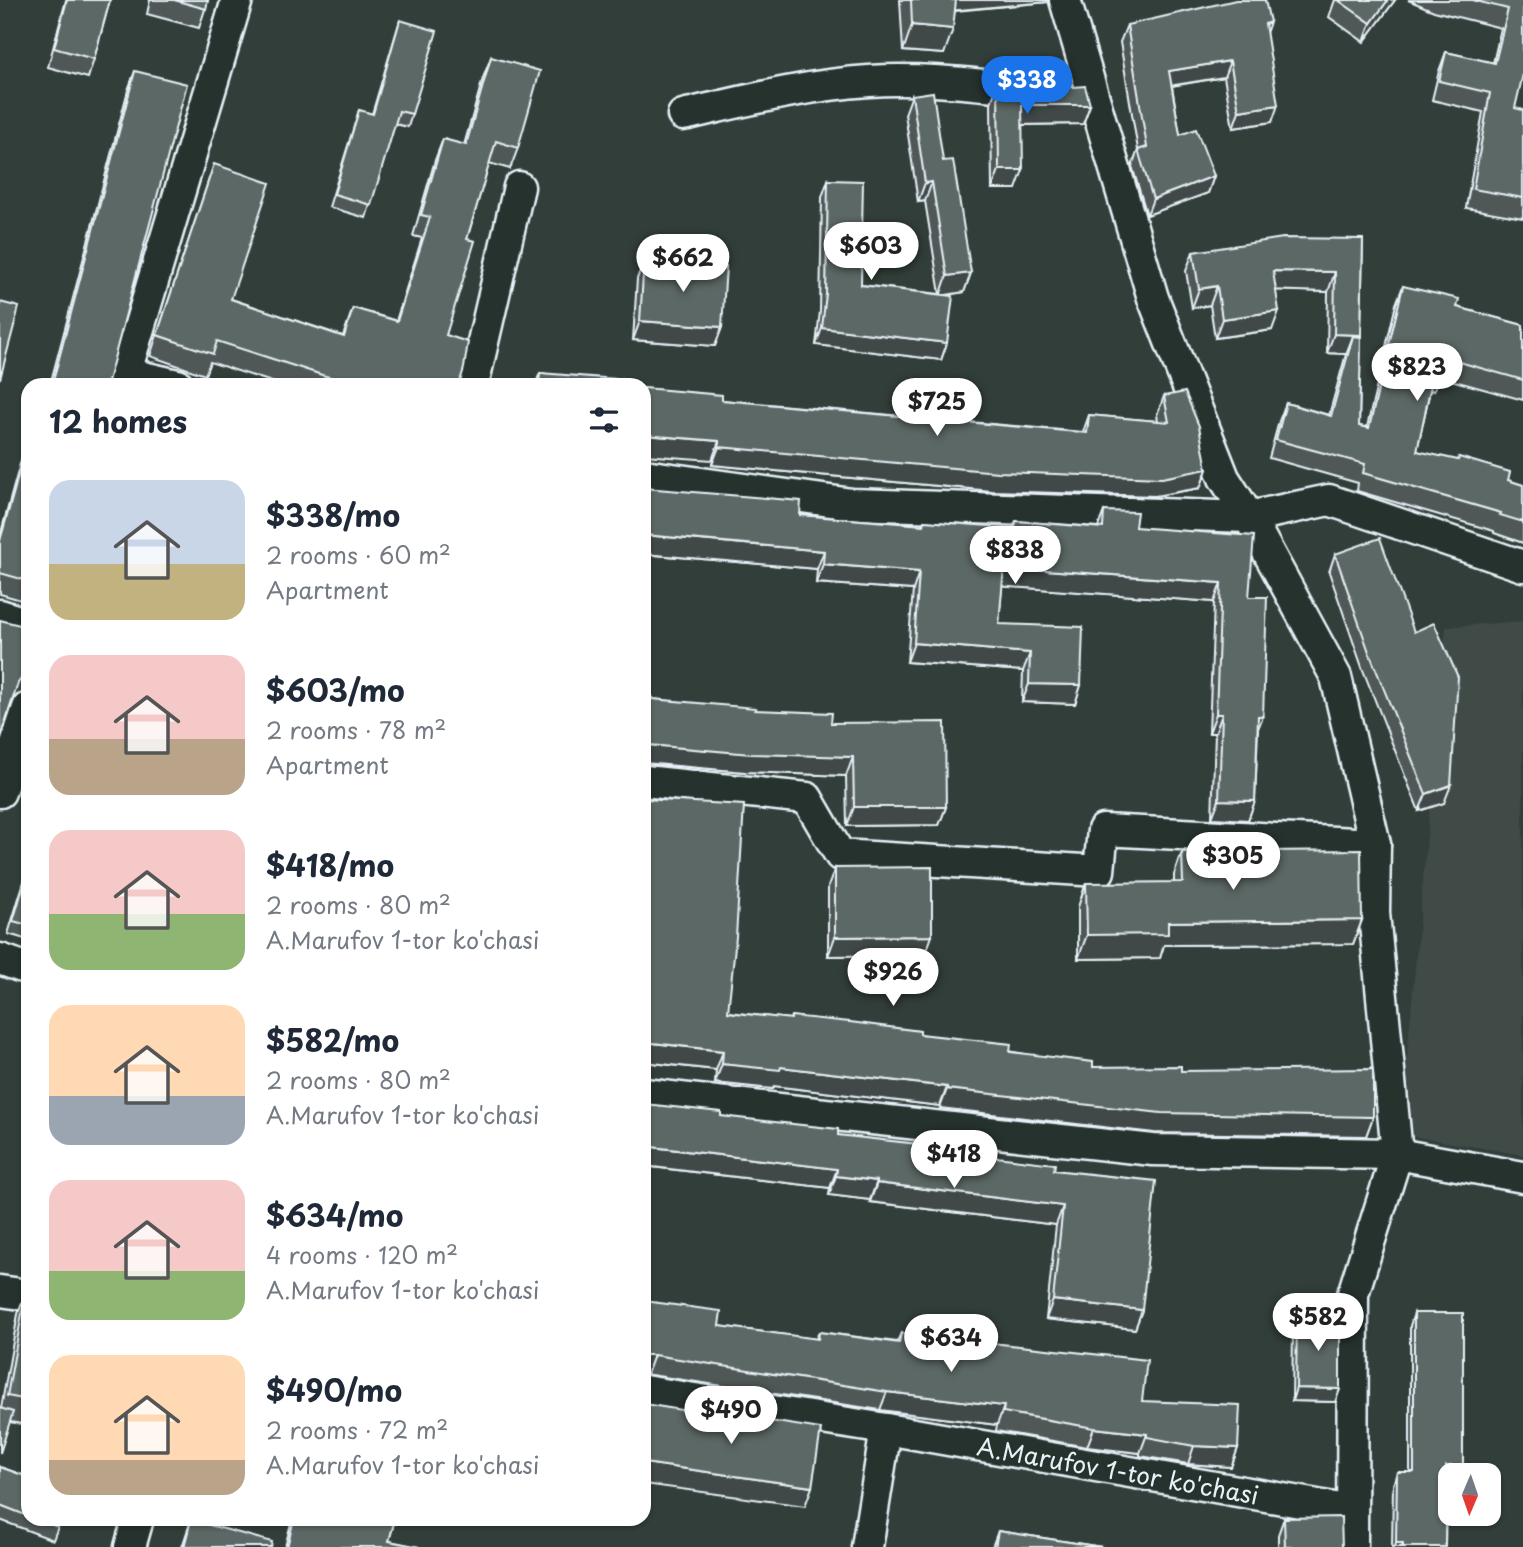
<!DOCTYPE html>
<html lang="en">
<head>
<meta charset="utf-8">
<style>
	:root { --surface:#fff; --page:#f6f6f7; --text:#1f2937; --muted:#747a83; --accent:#1a73e8 }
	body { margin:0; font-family:"Playpen Sans",sans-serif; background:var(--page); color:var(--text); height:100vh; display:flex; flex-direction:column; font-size:26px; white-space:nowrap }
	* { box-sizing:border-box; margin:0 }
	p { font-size:23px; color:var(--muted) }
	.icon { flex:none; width:38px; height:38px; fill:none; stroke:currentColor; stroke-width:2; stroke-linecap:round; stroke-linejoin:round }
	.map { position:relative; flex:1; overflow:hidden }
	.panel { position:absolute; left:21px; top:378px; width:630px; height:1148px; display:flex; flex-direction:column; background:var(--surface); border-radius:21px; box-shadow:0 2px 5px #0004 }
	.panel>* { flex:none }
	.needle { width:46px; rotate:182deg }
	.buttons { position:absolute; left:1438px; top:1463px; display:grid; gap:14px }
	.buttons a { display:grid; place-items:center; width:63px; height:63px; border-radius:14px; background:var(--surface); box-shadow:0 2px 5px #0004; font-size:35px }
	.price { position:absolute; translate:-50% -60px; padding:0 16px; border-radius:24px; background:#fff; color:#222; font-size:23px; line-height:46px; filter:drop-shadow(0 2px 4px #0008) }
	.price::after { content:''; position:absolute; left:50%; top:42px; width:21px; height:16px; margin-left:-10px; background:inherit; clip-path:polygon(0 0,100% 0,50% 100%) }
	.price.current { background:var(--accent); color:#fff }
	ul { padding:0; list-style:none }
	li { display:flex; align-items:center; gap:21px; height:175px; padding:0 28px }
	li span { display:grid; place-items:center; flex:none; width:196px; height:140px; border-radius:21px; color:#555 }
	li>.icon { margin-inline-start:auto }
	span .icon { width:84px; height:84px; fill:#fffc; stroke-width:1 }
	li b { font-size:30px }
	h2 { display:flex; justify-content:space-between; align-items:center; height:84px; padding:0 28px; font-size:30px }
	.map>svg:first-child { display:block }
	.built { fill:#3f4b46 }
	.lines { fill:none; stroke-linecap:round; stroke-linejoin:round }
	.minor-casing { stroke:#e8f1f8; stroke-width:35 }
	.minor { stroke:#26332d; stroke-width:30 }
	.wall { fill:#4f5957; stroke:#e8f1f8; stroke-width:2 }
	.shaded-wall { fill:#404947; stroke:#e8f1f8; stroke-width:2 }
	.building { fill:#5c6865; stroke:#e8f1f8; stroke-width:2 }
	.labels { text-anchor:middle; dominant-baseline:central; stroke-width:5; stroke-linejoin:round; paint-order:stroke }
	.street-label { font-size:24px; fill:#e8f1f8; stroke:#26332d }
</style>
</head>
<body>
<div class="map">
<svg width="1523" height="1547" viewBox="0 0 1523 1547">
	<rect width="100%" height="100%" fill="#323e39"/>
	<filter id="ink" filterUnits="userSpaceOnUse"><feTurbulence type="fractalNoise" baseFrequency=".0143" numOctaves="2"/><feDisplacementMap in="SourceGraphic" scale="14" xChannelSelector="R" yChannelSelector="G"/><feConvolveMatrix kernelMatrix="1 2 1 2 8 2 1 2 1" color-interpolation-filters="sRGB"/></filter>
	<g filter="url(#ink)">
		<path class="built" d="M1523 621V1155L1400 1134 1446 627Z"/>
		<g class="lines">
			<g class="minor-casing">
				<g id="minor">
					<path d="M1065 0 1153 298 1224 478 1249 517 1329 500 1523 566"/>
					<path d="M683 115C744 101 806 85 869 81 921 77 983 85 1035 90"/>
					<path d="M126 373 178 385"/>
					<path d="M122 385 237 0"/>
					<path d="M473 385 519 187"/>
					<path d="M644 475 852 504 1249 517 1336 677 1375 844 1374 913 1397 1154 1353 1294 1352 1547"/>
					<path d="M0 615 28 624"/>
					<path d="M644 781 807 798 840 855 1099 871 1103 830 1375 844"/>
					<path d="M0 792 28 708"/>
					<path d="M0 959 28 969"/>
					<path d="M644 1094 1153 1150 1397 1154 1523 1177"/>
					<path d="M0 1291 28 1295"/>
					<path d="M644 1391 886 1429 1351 1511"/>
					<path d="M130 1547 138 1519"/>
					<path d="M867 1547 886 1429"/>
				</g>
			</g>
			<use href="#minor" class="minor"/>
		</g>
		<g class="wall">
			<path d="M66 0H110L94 59 88 78 48 67Z"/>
			<path d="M150 0H208L199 28 147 14Z"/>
			<path d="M900 0H1049L1048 2 955 11 944 54 903 51Z"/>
			<path d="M1335 0H1395L1364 42 1329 17Z"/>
			<path d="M1408 0H1523L1515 108 1523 110V218L1466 208 1483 112 1432 100 1439 71 1446 52 1493 63 1501 28 1434 11Z"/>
			<path d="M400 20 412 114 408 127 395 124 366 218 329 207 359 110 372 114Z"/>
			<path d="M1127 25 1266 33 1272 122 1233 128 1224 77 1172 86 1180 135 1214 176 1208 193 1147 215 1132 166 1138 150 1120 42Z"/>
			<path d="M491 57 518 148 510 169 489 163 467 239 446 335 459 385H281L210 362 205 375 150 356 214 164 231 299 343 336 353 308 396 321 422 238 413 236 435 160 443 139 464 145 483 78Z"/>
			<path d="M135 71 107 385H50L128 90Z"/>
			<path d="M998 84 1090 105 1083 124 1022 125 1016 189H992L991 103Z"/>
			<path d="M912 95 943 161 971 273 964 292 944 295 947 343 941 360 816 345 820 311 822 197 828 180 861 285 940 294 925 201 918 202 905 114Z"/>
			<path d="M1363 239 1359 426 1367 427 1396 304 1403 286 1457 307 1523 325V400L1440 377 1434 391 1430 390 1417 451 1523 485V543L1494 533V531L1357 491 1358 483 1269 458 1279 421 1286 403 1329 415 1346 354 1327 353 1328 292 1276 290 1272 330 1215 338 1210 305 1192 308 1186 271 1193 252Z"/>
			<path d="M644 260 722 327 715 346 633 340 637 279Z"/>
			<path d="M540 373 629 385H535Z"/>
			<path d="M1164 396 1207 469 1200 488 1155 496 992 491 712 465 722 400 1083 432 1089 415 1158 421 1157 415Z"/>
			<path d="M28 435V602L0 594V536Z"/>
			<path d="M644 488 800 515 922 525 924 521 1013 528 1016 521 1098 527 1104 511 1135 527 1249 597 1258 730 1255 801 1248 820 1212 818 1215 733H1209L1214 602 1002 586 999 624 1081 685 1075 704 1022 702 1023 671 907 662 913 590 816 583 817 569 644 554Z"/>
			<path d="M1335 554 1444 803 1419 811 1363 670 1329 572Z"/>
			<path d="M644 696 652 699 755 710 831 723 946 807 939 825 847 826 846 776 745 772 644 763Z"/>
			<path d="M644 799 728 1012 790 1019 791 1016 920 1034 1093 1067 1181 1071 1373 1117 1366 1136 1154 1133 940 1108V1106L774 1086 773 1089 715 1083 716 1070 644 1062Z"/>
			<path d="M1182 852 1362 920 1353 944 1164 945 1160 958 1078 959V907L1086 883H1174V875Z"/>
			<path d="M28 868V940L8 934Z"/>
			<path d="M835 868 925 955 828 956V887Z"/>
			<path d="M644 1104 1054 1170 1142 1310 1135 1329 1046 1319 1056 1225 870 1202V1200L829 1195 830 1188 644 1166Z"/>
			<path d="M26 1291H28V1425L10 1422 1 1408 18 1314Z"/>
			<path d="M644 1301 719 1326 816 1339 819 1332 897 1342 901 1333 1142 1401 1238 1448 1231 1467 1188 1464 1140 1456V1453L1087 1447 996 1431 997 1425 880 1410 644 1374Z"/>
			<path d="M1414 1313 1463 1466 1460 1475H1451L1446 1479 1445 1547H1392L1393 1485 1397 1472H1410V1326Z"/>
			<path d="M1297 1317 1340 1389 1335 1402 1292 1401 1293 1330Z"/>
			<path d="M0 1467 28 1477V1519H61L53 1540 0 1520Z"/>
			<path d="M1284 1518 1342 1547H1278V1535Z"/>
			<path d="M292 1519H395L389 1541 419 1547H285Z"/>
			<path d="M191 1520 271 1547H182Z"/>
			<path d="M998 1531 1102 1547H992Z"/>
		</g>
		<g class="shaded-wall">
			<path d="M952 0H1049L1048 2 948 11Z"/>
			<path d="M1388 0H1395L1364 42 1371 23Z"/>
			<path d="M1270 22 1264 39 1265 24Z"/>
			<path d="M912 25 953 29 944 54 903 51Z"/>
			<path d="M1230 61 1224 77 1163 87 1169 71Z"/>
			<path d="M1022 105H1090L1083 124 1015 125Z"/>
			<path d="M1278 105 1272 122 1233 128 1239 111Z"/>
			<path d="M999 170H1023L1016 189H992Z"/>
			<path d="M1214 176 1208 193 1147 215 1153 199Z"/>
			<path d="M932 182 925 201 918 202 925 183Z"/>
			<path d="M1273 271 1335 272 1328 292 1266 290Z"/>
			<path d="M971 273 964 292 940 296 947 276Z"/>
			<path d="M1217 286 1210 305 1192 308 1199 289Z"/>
			<path d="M1279 311 1272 330 1215 338 1222 319Z"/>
			<path d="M640 321 722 327 715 346 633 340Z"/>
			<path d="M822 328 947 343 941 360 816 345Z"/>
			<path d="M1334 334 1361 335 1354 354 1353 336 1346 354 1327 353Z"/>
			<path d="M644 435 719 441 712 460 644 455Z"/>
			<path d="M719 447 1207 469 1200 488 1155 496 992 491 712 465Z"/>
			<path d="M644 535 824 551 817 569 644 554Z"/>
			<path d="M823 564 919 572 913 590 816 583Z"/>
			<path d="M1004 567 1221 583 1214 602 997 586Z"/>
			<path d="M914 643 1030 653 1023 671 907 662Z"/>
			<path d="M28 674 27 691 17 695 11 702 18 683 24 675Z"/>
			<path d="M1029 684 1081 685 1075 704 1022 702Z"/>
			<path d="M1216 714H1222L1215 733H1209Z"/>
			<path d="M1258 716H1263L1256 734Z"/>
			<path d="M644 741H649L644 756Z"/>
			<path d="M649 745 853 757 846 776 745 772 644 763V758Z"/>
			<path d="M1451 785 1444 803 1419 811 1426 794Z"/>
			<path d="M1219 800 1255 801 1248 820 1212 818Z"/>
			<path d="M854 807H946L939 825 847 826Z"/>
			<path d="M644 844 650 845 644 860Z"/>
			<path d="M1362 920 1353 944 1164 945 1160 958 1078 959 1087 935 1168 922Z"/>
			<path d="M932 936 925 955 828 956 835 937Z"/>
			<path d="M644 1042 723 1051 716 1070 644 1062Z"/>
			<path d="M722 1064 781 1067 947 1087 940 1106 774 1086 773 1089 715 1083Z"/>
			<path d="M947 1089 1373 1117 1366 1136 1154 1133 940 1108Z"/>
			<path d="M644 1146 837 1169 830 1188 644 1166Z"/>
			<path d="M836 1176 877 1181 870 1200 829 1195Z"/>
			<path d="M877 1183 1063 1206 1056 1225 870 1202Z"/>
			<path d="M1053 1300 1142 1310 1135 1329 1046 1319Z"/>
			<path d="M644 1355H654L647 1374H644Z"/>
			<path d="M1296 1388 1340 1389 1335 1402 1292 1401Z"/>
			<path d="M887 1392 1004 1406 997 1425 880 1410Z"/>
			<path d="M1094 1428 1147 1434 1140 1453 1087 1447Z"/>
			<path d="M1194 1446 1238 1448 1231 1467 1188 1464Z"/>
			<path d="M644 1463 812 1487 805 1506 644 1484Z"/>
			<path d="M1446 1466H1463L1460 1475H1451V1479H1442Z"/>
			<path d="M1396 1543H1403L1402 1547H1395Z"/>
		</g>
		<g class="building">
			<path d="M67 0H110L94 59 54 48Z"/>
			<path d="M174 0H208L206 9Z"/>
			<path d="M911 0H956L953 29 912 25Z"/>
			<path d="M1236 0H1265L1270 22 1265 24 1278 105 1239 111 1230 61 1169 71 1180 135 1196 129 1214 176 1153 199 1138 150 1147 147 1127 25Z"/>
			<path d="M1338 0H1388L1371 23Z"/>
			<path d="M1472 0H1523V74L1515 108 1523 110V198L1473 189 1490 93 1439 81 1446 52 1495 63 1508 9Z"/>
			<path d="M400 20 437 31 412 114 399 111 371 205 334 194 359 110 373 114Z"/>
			<path d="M491 57 540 71 518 148 496 141 467 239 475 241 446 335 468 342 464 368 459 385H358L322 375 217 341 213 354 157 335 214 164 270 183 231 299 344 337 353 308 397 321 430 217 421 215 443 139 466 145Z"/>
			<path d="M135 71 187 84 107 385H52Z"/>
			<path d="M998 84 1049 89 1085 86 1090 105H1022L1023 170H999Z"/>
			<path d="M933 92 943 161 953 160 971 273 947 276 932 182 925 183 912 95Z"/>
			<path d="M828 180 863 181 861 285 953 296 947 343 822 328 826 294Z"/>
			<path d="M1283 238 1363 239 1361 335 1334 334 1335 272 1273 271 1279 311 1222 319 1217 286 1199 289 1193 252Z"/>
			<path d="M644 260 726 266 722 327 640 321Z"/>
			<path d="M1403 286 1459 299 1457 307 1523 325V380L1445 358 1441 373 1434 371 1417 451 1458 460 1459 457 1510 472 1508 480 1523 485V522L1500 515 1501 513 1363 473 1365 464 1276 440 1286 403 1331 416 1353 336 1361 337 1359 426 1369 428Z"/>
			<path d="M0 302 19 307 0 379Z"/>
			<path d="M540 373 629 380V385H539Z"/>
			<path d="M644 388 722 395V400L1087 433 1089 415 1169 422 1164 396 1185 392 1199 426 1207 469 1162 478 998 472 719 447V441L644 435Z"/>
			<path d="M28 441V581L0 573V541Z"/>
			<path d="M644 488 801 501 800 515 923 525 924 521 1015 528 1016 521 1103 528 1104 511 1137 512 1135 527 1254 536 1249 597H1267L1263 716H1258L1255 801 1219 800 1222 714H1216L1221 583 1004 567 999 624 1083 627 1081 685 1029 684 1030 653 914 643 919 572 823 564 824 551 644 535Z"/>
			<path d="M1380 538 1414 632 1434 623 1458 677 1451 785 1426 794 1369 652 1335 554Z"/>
			<path d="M0 620 28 627V674L24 675 18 683 0 738Z"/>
			<path d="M644 696H652V699L756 708 755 710 832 713 831 723 945 722 946 807H854L853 757 751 754 649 745V741H644Z"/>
			<path d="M644 799 744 805 736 937 728 1012 791 1019V1016L850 1022 920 1031V1034L1011 1044 1010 1052 1093 1062V1067L1181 1066V1071L1373 1069V1117L1161 1113 947 1089V1087L781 1067 780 1070 722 1064 723 1051 644 1042V913L650 845 644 844Z"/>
			<path d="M1361 850 1362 920 1168 922V934L1087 935 1086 883 1183 882 1182 852Z"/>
			<path d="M932 867V936L835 937V868Z"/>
			<path d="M28 871V925L13 921Z"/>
			<path d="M644 1104 721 1112V1116L838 1129V1135L945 1147V1151L1055 1164 1054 1170 1156 1181 1142 1310 1053 1300 1063 1206 877 1183V1181L836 1176 837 1169 644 1146Z"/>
			<path d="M26 1291H28V1400L7 1396Z"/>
			<path d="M644 1301 721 1311 719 1326 818 1339 819 1332 899 1343 901 1333 1147 1360 1142 1401 1240 1405 1238 1448 1194 1446 1147 1437V1434L1094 1428 1003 1412 1004 1406 887 1392 654 1355H644Z"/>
			<path d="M1414 1313H1463V1466H1446L1445 1547H1403V1543H1396L1397 1472H1414Z"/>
			<path d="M1297 1317 1340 1318V1389L1296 1388Z"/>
			<path d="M644 1404 731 1418 732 1415 821 1429 812 1487 644 1463Z"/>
			<path d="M0 1408 13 1412 0 1453Z"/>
			<path d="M0 1467 28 1477V1516L0 1505Z"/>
			<path d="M1341 1517 1342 1547H1285L1284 1518Z"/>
			<path d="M37 1519H61L58 1527Z"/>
			<path d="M294 1519H395L389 1541 419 1547H287Z"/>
			<path d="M191 1520 272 1542 271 1547H184Z"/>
			<path d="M998 1531 1102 1547H995Z"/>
		</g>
	</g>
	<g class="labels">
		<g class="street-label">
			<text transform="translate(1118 1470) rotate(10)">A.Marufov 1-tor ko'chasi</text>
		</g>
	</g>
</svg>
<div class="buttons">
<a><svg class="needle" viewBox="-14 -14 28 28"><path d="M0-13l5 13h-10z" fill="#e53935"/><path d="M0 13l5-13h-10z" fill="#747a83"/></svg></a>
</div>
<b class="price current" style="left:1027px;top:116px">$338</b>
<b class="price" style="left:871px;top:282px">$603</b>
<b class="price" style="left:683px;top:294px">$662</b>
<b class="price" style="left:1417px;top:403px">$823</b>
<b class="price" style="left:937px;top:438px">$725</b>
<b class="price" style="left:1015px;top:586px">$838</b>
<b class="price" style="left:1233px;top:892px">$305</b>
<b class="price" style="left:893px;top:1008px">$926</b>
<b class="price" style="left:954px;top:1190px">$418</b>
<b class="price" style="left:1318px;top:1353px">$582</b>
<b class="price" style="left:951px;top:1374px">$634</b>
<b class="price" style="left:731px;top:1446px">$490</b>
<section class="panel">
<h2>12 homes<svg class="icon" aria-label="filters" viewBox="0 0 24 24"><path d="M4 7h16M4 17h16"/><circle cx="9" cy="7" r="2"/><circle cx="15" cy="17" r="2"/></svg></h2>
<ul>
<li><span style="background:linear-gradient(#c9d6e8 60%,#c2b280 0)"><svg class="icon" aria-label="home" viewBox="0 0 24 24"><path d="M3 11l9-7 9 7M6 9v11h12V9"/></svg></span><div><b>$338/mo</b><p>2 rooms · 60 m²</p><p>Apartment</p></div></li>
<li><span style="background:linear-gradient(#f6c9c9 60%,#b9a48a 0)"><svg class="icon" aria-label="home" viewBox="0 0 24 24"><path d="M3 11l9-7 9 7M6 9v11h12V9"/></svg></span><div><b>$603/mo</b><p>2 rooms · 78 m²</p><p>Apartment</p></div></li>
<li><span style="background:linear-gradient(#f6c9c9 60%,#8fb573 0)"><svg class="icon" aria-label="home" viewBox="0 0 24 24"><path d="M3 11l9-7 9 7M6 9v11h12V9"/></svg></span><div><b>$418/mo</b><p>2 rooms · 80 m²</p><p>A.Marufov 1-tor ko'chasi</p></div></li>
<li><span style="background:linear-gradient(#ffd9b3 65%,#9aa5b1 0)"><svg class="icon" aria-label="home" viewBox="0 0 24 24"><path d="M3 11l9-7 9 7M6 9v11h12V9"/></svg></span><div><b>$582/mo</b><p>2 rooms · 80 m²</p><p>A.Marufov 1-tor ko'chasi</p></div></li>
<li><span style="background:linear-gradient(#f6c9c9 65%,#8fb573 0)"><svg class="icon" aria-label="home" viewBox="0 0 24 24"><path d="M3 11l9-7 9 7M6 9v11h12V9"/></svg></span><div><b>$634/mo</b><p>4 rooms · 120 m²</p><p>A.Marufov 1-tor ko'chasi</p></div></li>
<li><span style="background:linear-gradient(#ffd9b3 75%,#b9a48a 0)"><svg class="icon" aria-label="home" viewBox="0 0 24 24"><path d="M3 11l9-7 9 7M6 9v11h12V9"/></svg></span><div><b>$490/mo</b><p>2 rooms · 72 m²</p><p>A.Marufov 1-tor ko'chasi</p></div></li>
</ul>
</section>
</div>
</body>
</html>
